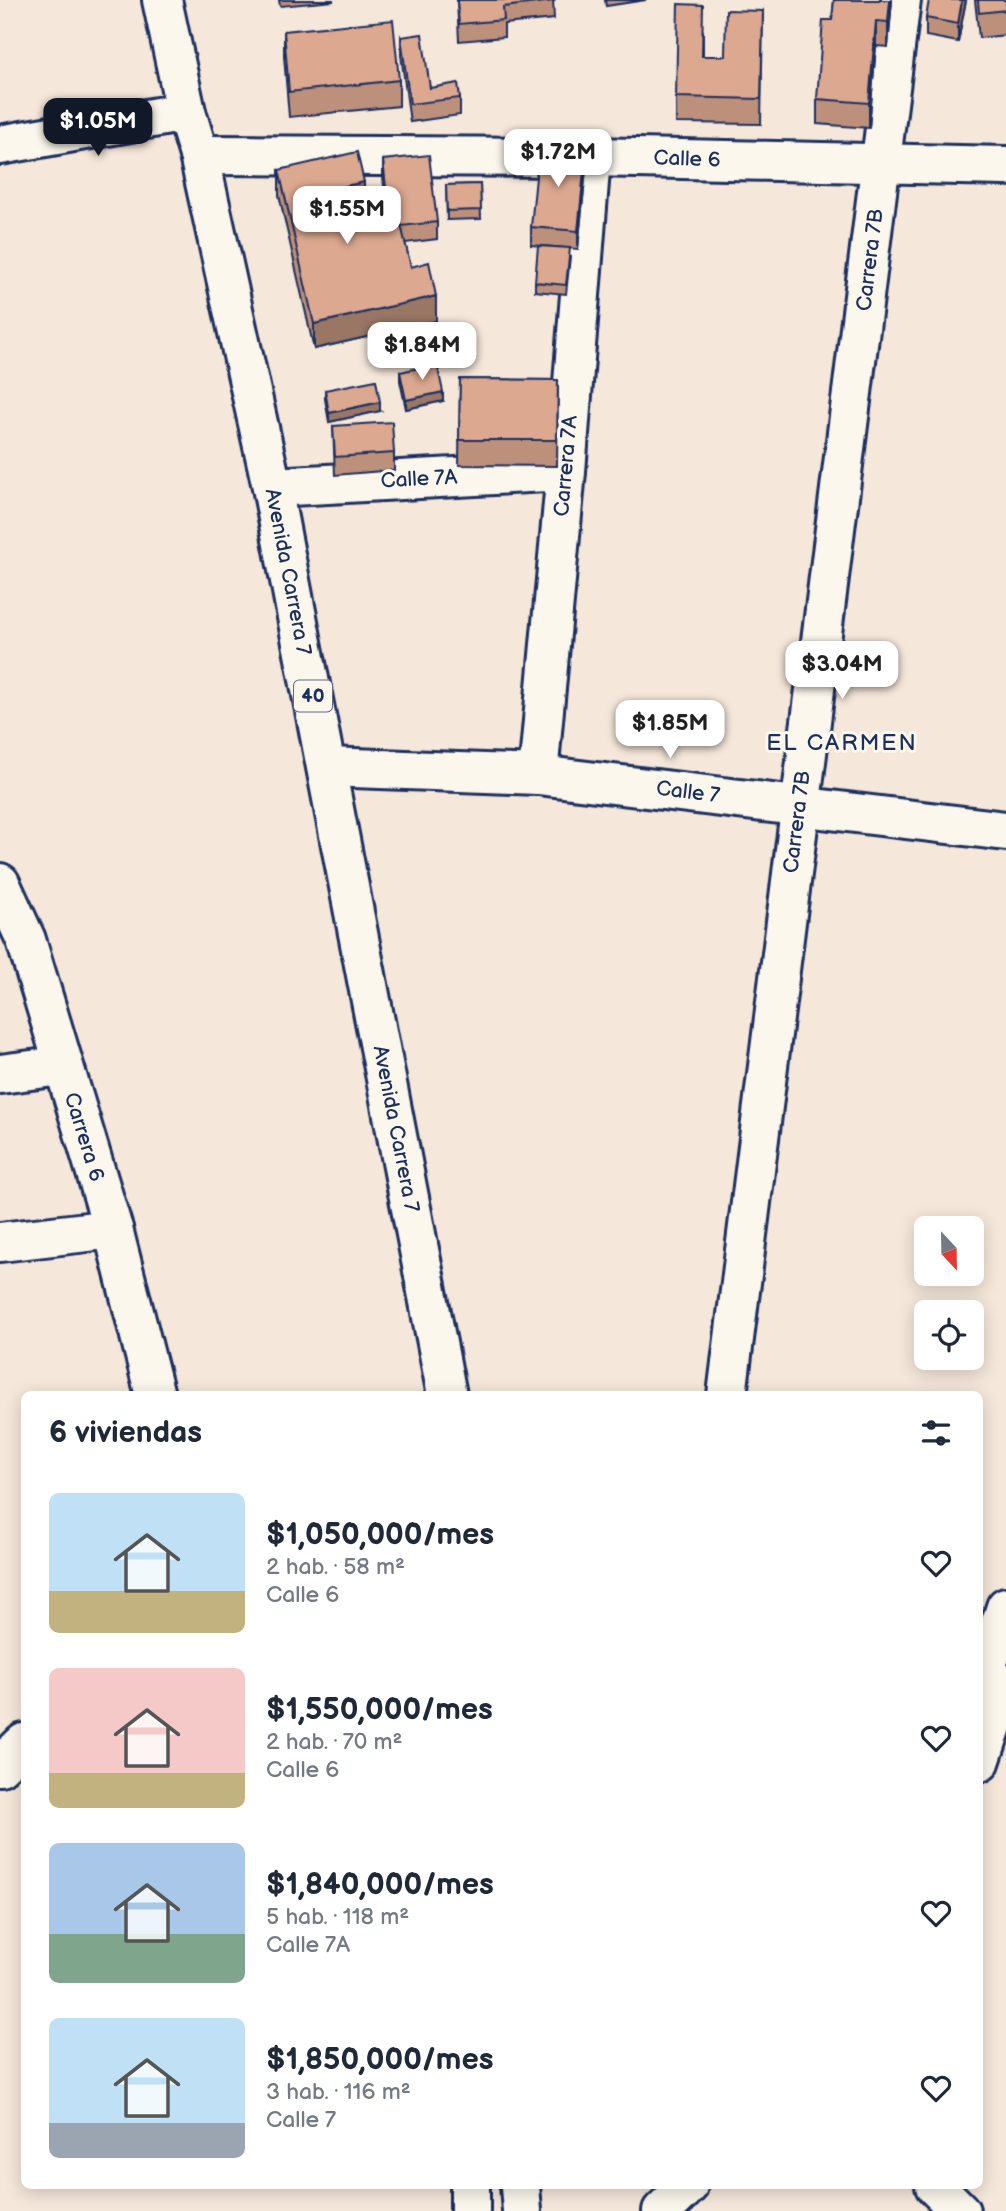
<!DOCTYPE html>
<html lang="es">
<head>
<meta charset="utf-8">
<style>
	:root { --surface:#fff; --page:#f6f6f7; --text:#1f2937; --muted:#747a83; --accent:#111827 }
	body { margin:0; font-family:"Balsamiq Sans",sans-serif; background:var(--page); color:var(--text); height:100vh; display:flex; flex-direction:column; font-size:26px; white-space:nowrap }
	* { box-sizing:border-box; margin:0 }
	p { font-size:23px; color:var(--muted) }
	.icon { flex:none; width:38px; height:38px; fill:none; stroke:currentColor; stroke-width:2; stroke-linecap:round; stroke-linejoin:round }
	.map { position:relative; flex:1; overflow:hidden }
	.details { position:absolute; left:21px; top:1391px; width:962px; height:798px; display:flex; flex-direction:column; background:var(--surface); border-radius:10px; box-shadow:0 4px 18px #0003 }
	.details>* { flex:none }
	.needle { width:46px; rotate:158deg }
	.controls { position:absolute; left:914px; top:1216px; display:grid; gap:14px }
	.controls a { display:grid; place-items:center; width:70px; height:70px; border-radius:10px; background:var(--surface); box-shadow:0 4px 18px #0003; font-size:35px }
	.price { position:absolute; translate:-50% -60px; padding:0 16px; border-radius:14px; background:#fff; color:#222; font-size:23px; line-height:46px; filter:drop-shadow(0 2px 4px #0008) }
	.price::after { content:''; position:absolute; left:50%; top:42px; width:21px; height:16px; margin-left:-10px; background:inherit; clip-path:polygon(0 0,100% 0,50% 100%) }
	.price.active { background:var(--accent); color:#fff }
	ul { padding:0; list-style:none }
	li { display:flex; align-items:center; gap:21px; height:175px; padding:0 28px }
	li span { display:grid; place-items:center; flex:none; width:196px; height:140px; border-radius:10px; color:#555 }
	li>.icon { margin-inline-start:auto }
	span .icon { width:84px; height:84px; fill:#fffc; stroke-width:1 }
	li b { font-size:30px }
	h2 { display:flex; justify-content:space-between; align-items:center; height:84px; padding:0 28px; font-size:30px }
	.map>svg:first-child { display:block }
	.lines { fill:none; stroke-linecap:round; stroke-linejoin:round }
	.minor-casing { stroke:#1b2f5e; stroke-width:44 }
	.major-casing { stroke:#1b2f5e; stroke-width:44 }
	.minor { stroke:#fbf7ec; stroke-width:38 }
	.major { stroke:#fbf7ec; stroke-width:38 }
	.wall { fill:#bd907c; stroke:#1b2f5e; stroke-width:2 }
	.shaded-wall { fill:#9a7665; stroke:#1b2f5e; stroke-width:2 }
	.building { fill:#dca890; stroke:#1b2f5e; stroke-width:2 }
	.labels { text-anchor:middle; dominant-baseline:central; stroke-width:6; stroke-linejoin:round; paint-order:stroke }
	.shield { fill:#fbf7ec; stroke:#5e6b89; stroke-width:2 }
	.shield-label { font-size:19px; font-weight:bold; fill:#1b2f5e }
	.street-label { font-size:21px; fill:#1b2f5e; stroke:#fbf7ec }
	.neighbourhood-label { font-size:23px; letter-spacing:2px; fill:#1b2f5e; stroke:#fbf7ec }
</style>
</head>
<body>
<div class="map">
<svg width="1006" height="2211" viewBox="0 0 1006 2211">
	<rect width="100%" height="100%" fill="#f5e7da"/>
	<filter id="ink" filterUnits="userSpaceOnUse"><feTurbulence type="fractalNoise" baseFrequency=".0143" numOctaves="2"/><feDisplacementMap in="SourceGraphic" scale="14" xChannelSelector="R" yChannelSelector="G"/><feConvolveMatrix kernelMatrix="1 2 1 2 8 2 1 2 1" color-interpolation-filters="sRGB"/></filter>
	<g filter="url(#ink)">
		<g class="lines">
			<g class="minor-casing">
				<g id="minor">
					<path d="M0 145 186 112"/>
					<path d="M199 155 591 157 1006 166"/>
					<path d="M272 487 566 471"/>
					<path d="M327 767 538 775 1006 831"/>
					<path d="M538 775 566 471 591 157"/>
					<path d="M0 883 26 940 113 1229 155 1395"/>
					<path d="M0 1074 62 1066"/>
					<path d="M0 1242 113 1229"/>
					<path d="M727 1395 901 0"/>
					<path d="M980 1687 1006 1607"/>
					<path d="M980 1762 1006 1684"/>
					<path d="M0 1766 24 1743"/>
					<path d="M935 2186 960 2211"/>
					<path d="M662 2211 688 2186"/>
				</g>
			</g>
			<g class="major-casing">
				<g id="major">
					<path d="M162 0 186 112 199 155 272 487 447 1395"/>
					<path d="M520 2186 522 2211"/>
					<path d="M470 2211V2186"/>
				</g>
			</g>
			<use href="#minor" class="minor"/>
			<use href="#major" class="major"/>
		</g>
		<g class="wall">
			<path d="M279 0H333V1L280 6Z"/>
			<path d="M457 0H553L554 19 504 24V37L459 41Z"/>
			<path d="M605 0H646L606 6Z"/>
			<path d="M834 0H892L888 47 876 46 869 128 817 124V99L832 20Z"/>
			<path d="M966 0 958 42 926 36V18Z"/>
			<path d="M975 0H1006V35L979 38Z"/>
			<path d="M763 11 761 124 676 123V97L703 30V56H725Z"/>
			<path d="M284 31 399 80V106L289 117 284 56Z"/>
			<path d="M401 37 430 88 460 98V115L410 122 401 55Z"/>
			<path d="M383 160 437 222V239L405 243 411 267 436 321 314 349 279 195V170L364 207 350 210 355 231 388 223 383 177Z"/>
			<path d="M586 169 578 249 531 245V227Z"/>
			<path d="M480 184 481 219 447 220 446 185Z"/>
			<path d="M570 257 566 294 535 291V282Z"/>
			<path d="M400 372 443 401 406 409 400 381Z"/>
			<path d="M460 379 558 380 557 466 459 465Z"/>
			<path d="M325 390 380 411 329 422 325 399Z"/>
			<path d="M333 426 394 453V470L335 475Z"/>
		</g>
		<g class="shaded-wall">
			<path d="M890 0H892L888 47V22Z"/>
			<path d="M962 0H966L958 42V24Z"/>
			<path d="M876 21V46L869 128V103Z"/>
			<path d="M586 151V169L578 249V231Z"/>
			<path d="M364 182V207L345 212V186Z"/>
			<path d="M436 296V321L314 349V324Z"/>
			<path d="M443 392V401L406 409V400Z"/>
			<path d="M380 402V411L329 422V413Z"/>
		</g>
		<g class="building">
			<path d="M457 0H553L554 1 503 7 504 20 459 24Z"/>
			<path d="M834 0H890L888 22 876 21 869 103 817 99 823 20H832Z"/>
			<path d="M929 0H962L958 24 926 18Z"/>
			<path d="M978 0H1006V10L979 13Z"/>
			<path d="M678 4 703 5 702 56H725L726 10 763 11 761 99 676 97Z"/>
			<path d="M393 20 399 80 289 92 284 31Z"/>
			<path d="M422 34 430 88 458 83 460 98 410 104 401 37Z"/>
			<path d="M539 147 586 151 578 231 531 227Z"/>
			<path d="M357 152 364 182 345 186 355 231 400 221 411 267 429 262 436 296 314 324 279 170Z"/>
			<path d="M429 155 437 222 401 226 400 221 390 223 383 160Z"/>
			<path d="M480 184 481 210 447 211 446 185Z"/>
			<path d="M538 246 570 248 566 285 535 282Z"/>
			<path d="M437 364 443 392 406 400 400 372Z"/>
			<path d="M460 379 558 380 557 440H459Z"/>
			<path d="M376 380 380 402 329 413 325 390Z"/>
			<path d="M392 422 394 453 335 457 333 426Z"/>
		</g>
	</g>
	<g class="labels">
		<rect class="shield" x="294" y="680.5" width="38" height="31" rx="5"/>
		<g class="shield-label">
			<text x="313" y="696">40</text>
		</g>
		<g class="street-label">
			<text transform="translate(687 159) rotate(2)">Calle 6</text>
			<text transform="translate(870 260) rotate(-83)">Carrera 7B</text>
			<text transform="translate(566 466) rotate(-85)">Carrera 7A</text>
			<text transform="translate(419 479) rotate(-3)">Calle 7A</text>
			<text transform="translate(288 572) rotate(79)">Avenida Carrera 7</text>
			<text transform="translate(688 792) rotate(7)">Calle 7</text>
			<text transform="translate(797 822) rotate(-83)">Carrera 7B</text>
			<text transform="translate(396 1129) rotate(79)">Avenida Carrera 7</text>
			<text transform="translate(84 1137) rotate(73)">Carrera 6</text>
		</g>
		<g class="neighbourhood-label">
			<text x="842" y="743">EL CARMEN</text>
		</g>
	</g>
</svg>
<div class="controls">
<a><svg class="needle" viewBox="-14 -14 28 28"><path d="M0-13l5 13h-10z" fill="#e53935"/><path d="M0 13l5-13h-10z" fill="#747a83"/></svg></a>
<a><svg class="icon" aria-label="locate" viewBox="0 0 24 24"><circle cx="12" cy="12" r="6"/><path d="M12 2v4M12 18v4M2 12h4M18 12h4"/></svg></a>
</div>
<b class="price active" style="left:98px;top:158px">$1.05M</b>
<b class="price" style="left:558px;top:189px">$1.72M</b>
<b class="price" style="left:347px;top:246px">$1.55M</b>
<b class="price" style="left:422px;top:382px">$1.84M</b>
<b class="price" style="left:842px;top:701px">$3.04M</b>
<b class="price" style="left:670px;top:760px">$1.85M</b>
<section class="details">
<h2>6 viviendas<svg class="icon" aria-label="filters" viewBox="0 0 24 24"><path d="M4 7h16M4 17h16"/><circle cx="9" cy="7" r="2"/><circle cx="15" cy="17" r="2"/></svg></h2>
<ul>
<li><span style="background:linear-gradient(#bfe0f5 70%,#c2b280 0)"><svg class="icon" aria-label="home" viewBox="0 0 24 24"><path d="M3 11l9-7 9 7M6 9v11h12V9"/></svg></span><div><b>$1,050,000/mes</b><p>2 hab. · 58 m²</p><p>Calle 6</p></div><svg class="icon" aria-label="heart" viewBox="0 0 24 24"><path d="M12 20l-8-8c-3-5 5-10 8-4 3-6 11-1 8 4z"/></svg></li>
<li><span style="background:linear-gradient(#f6c9c9 75%,#c2b280 0)"><svg class="icon" aria-label="home" viewBox="0 0 24 24"><path d="M3 11l9-7 9 7M6 9v11h12V9"/></svg></span><div><b>$1,550,000/mes</b><p>2 hab. · 70 m²</p><p>Calle 6</p></div><svg class="icon" aria-label="heart" viewBox="0 0 24 24"><path d="M12 20l-8-8c-3-5 5-10 8-4 3-6 11-1 8 4z"/></svg></li>
<li><span style="background:linear-gradient(#a9c7e8 65%,#7fa58c 0)"><svg class="icon" aria-label="home" viewBox="0 0 24 24"><path d="M3 11l9-7 9 7M6 9v11h12V9"/></svg></span><div><b>$1,840,000/mes</b><p>5 hab. · 118 m²</p><p>Calle 7A</p></div><svg class="icon" aria-label="heart" viewBox="0 0 24 24"><path d="M12 20l-8-8c-3-5 5-10 8-4 3-6 11-1 8 4z"/></svg></li>
<li><span style="background:linear-gradient(#bfe0f5 75%,#9aa5b1 0)"><svg class="icon" aria-label="home" viewBox="0 0 24 24"><path d="M3 11l9-7 9 7M6 9v11h12V9"/></svg></span><div><b>$1,850,000/mes</b><p>3 hab. · 116 m²</p><p>Calle 7</p></div><svg class="icon" aria-label="heart" viewBox="0 0 24 24"><path d="M12 20l-8-8c-3-5 5-10 8-4 3-6 11-1 8 4z"/></svg></li>
</ul>
</section>
</div>
</body>
</html>
